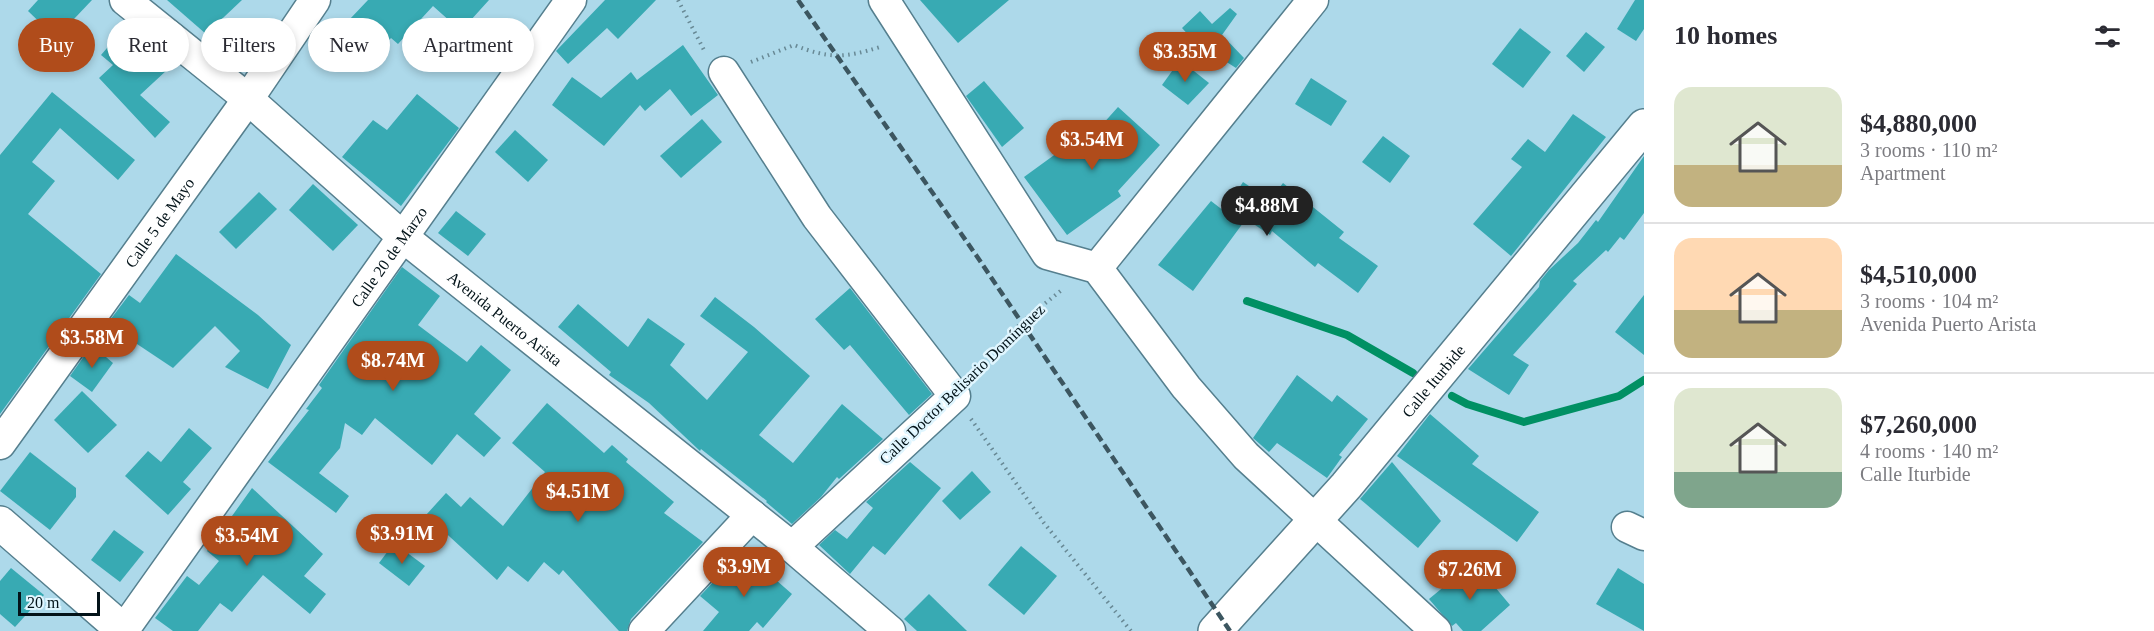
<!DOCTYPE html>
<html lang="en">
<head>
<meta charset="utf-8">
<style>
	:root { --surface:#fff; --page:#f2f2f3; --text:#2b2b33; --muted:#7c7c81; --line:#e1e1e2; --accent:#b04c1b }
	body { margin:0; font-family:Georgia,serif; background:var(--page); color:var(--text); height:100vh; display:flex; flex-direction:column; font-size:22px; white-space:nowrap }
	* { box-sizing:border-box; margin:0 }
	p { font-size:20px; color:var(--muted) }
	.icon { flex:none; width:33px; height:33px; fill:none; stroke:currentColor; stroke-width:2; stroke-linecap:round; stroke-linejoin:round }
	.map { position:relative; flex:1; overflow:hidden }
	.sheet { display:flex; flex-direction:column; background:var(--surface); width:510px }
	.sheet>* { flex:none }
	.top-card { position:absolute; left:18px; top:18px; width:570px; height:54px; display:flex; gap:12px }
	.scale { position:absolute; left:18px; bottom:15px; width:82px; box-sizing:border-box; padding-left:6px; border:3px solid #031319; border-top:0; font-size:16px; line-height:21px; white-space:nowrap; color:#031319; -webkit-text-stroke:4px #e0f6ff; paint-order:stroke }
	.price { position:absolute; translate:-50% -51px; padding:0 14px; border-radius:21px; background:var(--accent); color:#fff; font-size:20px; line-height:39px; filter:drop-shadow(0 2px 3px #0008) }
	.price::after { content:''; position:absolute; left:50%; top:36px; width:18px; height:14px; margin-left:-9px; background:inherit; clip-path:polygon(0 0,100% 0,50% 100%) }
	.price.selected { background:#222; color:#fff }
	ul { padding:0; list-style:none }
	li { display:flex; align-items:center; gap:18px; height:150px; padding:0 30px }
	li+li { border-top:2px solid var(--line) }
	li span { display:grid; place-items:center; flex:none; width:168px; height:120px; border-radius:18px; color:#555 }
	li>.icon { margin-inline-start:auto }
	span .icon { width:72px; height:72px; fill:#fffc; stroke-width:1 }
	li b { font-size:26px }
	h2 { display:flex; justify-content:space-between; align-items:center; height:72px; padding:0 30px; font-size:26px }
	.pill { padding:0 21px; border-radius:27px; background:var(--surface); box-shadow:0 3px 9px #0003; font-size:21px; line-height:54px }
	.pill.selected { background:var(--accent); color:#fff }
	main { display:flex; flex:1; min-height:0 }
	.map>svg:first-child { display:block }
	.lines { fill:none; stroke-linecap:round; stroke-linejoin:round }
	.stream { stroke:#009063; stroke-width:8 }
	.building { fill:#38aab3 }
	.street-casing { stroke:#557f8e; stroke-width:33 }
	.secondary-casing { stroke:#557f8e; stroke-width:36 }
	.path { stroke:#688995; stroke-width:4; stroke-dasharray:1.5 4.5; stroke-linecap:butt }
	.street { stroke:#fff; stroke-width:30 }
	.secondary { stroke:#fff; stroke-width:33 }
	.rail { stroke:#3c5660; stroke-width:4.5; stroke-dasharray:9 4.5; stroke-linecap:butt }
	.labels { text-anchor:middle; dominant-baseline:central; stroke-width:5; stroke-linejoin:round; paint-order:stroke }
	.street-label { font-size:16px; fill:#031319; stroke:#e0f6ff }
</style>
</head>
<body>
<main>
<div class="map">
<svg width="1644" height="631" viewBox="0 0 1644 631">
	<rect width="100%" height="100%" fill="#add9ea"/>
	<g class="lines">
		<g class="stream">
			<path d="M1247 301 1347 335 1413 373"/>
			<path d="M1452 396 1467 404 1524 422 1619 396 1644 380"/>
		</g>
	</g>
	<g class="building">
		<path d="M38 0H92L56 38 28 11Z"/>
		<path d="M167 0H242L206 34Z"/>
		<path d="M368 0H489L461 31 433 6 398 44 391 38 363 68 331 39Z"/>
		<path d="M605 0H656L618 39 607 28 568 64 556 51Z"/>
		<path d="M920 0H1009L958 43Z"/>
		<path d="M1635 0H1644V29L1636 41 1617 29Z"/>
		<path d="M1230 8 1237 14 1222 35 1244 58 1236 68 1211 52 1199 69 1182 52 1194 41 1182 28 1200 11 1212 24Z"/>
		<path d="M125 27 167 70 140 95 170 122 155 138 99 78 113 65 101 55Z"/>
		<path d="M1520 28 1551 52 1523 88 1492 64Z"/>
		<path d="M1586 32 1605 47 1584 72 1566 56Z"/>
		<path d="M683 45 718 95 691 116 670 89 645 111 640 105 604 146 552 105 572 77 601 98 631 72 637 80Z"/>
		<path d="M1180 60 1209 83 1188 105 1162 85Z"/>
		<path d="M1311 78 1347 101 1331 126 1295 104Z"/>
		<path d="M984 81 1024 128 1002 147 966 96Z"/>
		<path d="M52 92 135 160 118 180 60 128 32 162 55 181 28 214 101 274 0 414V155Z"/>
		<path d="M417 94 459 128 401 206 342 157 373 120 387 130Z"/>
		<path d="M1118 107 1160 145 1118 191 1121 196 1067 235 1024 177 1079 137 1084 145Z"/>
		<path d="M1573 114 1606 137 1511 256 1473 224 1522 167 1511 159 1528 139 1545 152Z"/>
		<path d="M702 119 722 142 681 178 660 156Z"/>
		<path d="M515 130 548 160 528 182 495 152Z"/>
		<path d="M1383 136 1410 156 1390 183 1362 162Z"/>
		<path d="M1644 156V213L1624 240 1620 237 1608 252 1606 250 1573 281 1577 284 1513 355 1529 365 1509 395 1468 369 1539 287 1540 281 1549 270 1578 243 1596 220 1598 222Z"/>
		<path d="M1243 182 1270 200 1283 183 1344 232 1339 238 1378 266 1358 293 1318 263 1315 267 1272 231 1270 235 1246 219 1193 291 1158 265 1211 201 1224 211Z"/>
		<path d="M313 184 358 225 333 251 289 210Z"/>
		<path d="M259 192 277 209 236 249 219 232Z"/>
		<path d="M456 211 486 234 468 256 438 233Z"/>
		<path d="M176 254 258 315 291 345 268 389 225 367 240 351 215 326 173 368 107 324 129 295 140 303Z"/>
		<path d="M402 267 440 296 418 325 467 362 481 345 511 370 474 414 501 438 484 457 457 434 432 465 375 418 362 435 345 423 340 448 319 473 349 496 336 513 268 462 309 410 306 409 322 388 319 385Z"/>
		<path d="M850 288 932 394 909 415 850 345 844 350 815 319Z"/>
		<path d="M1644 295V355L1615 332Z"/>
		<path d="M715 297 754 327 810 376 759 435 793 463 842 404 883 439 839 479 837 477 821 497 792 524 766 502 767 501 701 449 700 451 649 403 609 375 611 372 558 327 578 304 628 347 648 318 685 344 670 365 707 400 748 352 700 316Z"/>
		<path d="M92 345 113 363 92 392 70 376Z"/>
		<path d="M1297 375 1332 402 1337 395 1368 419 1339 455 1342 457 1327 478 1277 443 1269 452 1253 438Z"/>
		<path d="M82 391 117 425 88 453 54 420Z"/>
		<path d="M547 403 604 453 612 445 628 459 626 462 674 502 664 513 703 542 631 619 627 631H619L563 570 559 575 544 562 528 582 508 566 497 580 426 515 446 493 461 507 470 497 503 526 545 472 512 443Z"/>
		<path d="M1430 414 1479 456 1472 464 1539 512 1517 542 1397 456Z"/>
		<path d="M189 428 212 448 183 482 191 489 168 515 125 476 148 451 161 462Z"/>
		<path d="M30 452 76 488V497L50 530 0 491Z"/>
		<path d="M910 462 941 488 885 555 873 546 850 574 819 545 835 530 847 539 873 508 866 502Z"/>
		<path d="M1392 462 1441 521 1418 548 1360 499Z"/>
		<path d="M972 471 991 492 960 520 942 501Z"/>
		<path d="M252 488 323 554 304 576 326 594 310 614 263 575 232 612 220 603 198 631H173L155 618 187 576 199 585 219 561 207 551Z"/>
		<path d="M114 530 144 552 120 582 91 560Z"/>
		<path d="M394 543 425 566 409 586 379 563Z"/>
		<path d="M1021 546 1057 576 1024 615 988 585Z"/>
		<path d="M752 559 792 594 763 628 757 622 749 631H703L719 612 700 596 731 563 742 572Z"/>
		<path d="M1474 562 1510 605 1481 631H1463L1456 623 1452 626 1429 599Z"/>
		<path d="M11 568 44 595 15 627 0 614V581Z"/>
		<path d="M1618 568 1644 584V631L1596 604Z"/>
		<path d="M929 594 967 631H917L904 619Z"/>
	</g>
	<g class="lines">
		<g class="street-casing">
			<g id="street">
				<path id="s1" d="M125 0 248 99 403 237 792 547 890 631"/>
				<path d="M884 0 1047 254 1097 268 1186 387 1246 456 1436 631"/>
				<path d="M724 72 817 217 955 396 792 547"/>
				<path d="M1097 268 1313 0"/>
				<path id="s2" d="M0 444 248 99 315 0"/>
				<path d="M1627 527 1644 535"/>
				<path id="s3" d="M123 631 571 0"/>
				<path d="M644 631 752 515"/>
			</g>
		</g>
		<g class="secondary-casing">
			<g id="secondary">
				<path d="M0 523 124 631"/>
				<path id="s4" d="M1215 631 1346 486 1644 126"/>
			</g>
		</g>
		<g class="path">
			<path d="M678 0 705 52"/>
			<path d="M751 62 794 45C829 59 845 58 880 47"/>
			<path d="M973 375 1022 322 1063 289"/>
			<path d="M971 419 1044 523 1131 631"/>
		</g>
		<use href="#street" class="street"/>
		<use href="#secondary" class="secondary"/>
		<path class="rail" d="M798 0 976 255 1230 631"/>
	</g>
	<g class="labels">
		<g class="street-label">
			<text stroke="none"><textPath href="#s2" startOffset="273">Calle 5 de Mayo</textPath></text>
			<text stroke="none"><textPath href="#s3" startOffset="459">Calle 20 de Marzo</textPath></text>
			<text stroke="none"><textPath href="#s1" startOffset="496">Avenida Puerto Arista</textPath></text>
			<text stroke="none"><textPath href="#s4" startOffset="332">Calle Iturbide</textPath></text>
			<text transform="translate(962 384) rotate(-44)">Calle Doctor Belisario Domínguez</text>
		</g>
	</g>
</svg>
<div class="scale">20 m</div>
<b class="price" style="left:1185px;top:83px">$3.35M</b>
<b class="price" style="left:1092px;top:171px">$3.54M</b>
<b class="price selected" style="left:1267px;top:237px">$4.88M</b>
<b class="price" style="left:92px;top:369px">$3.58M</b>
<b class="price" style="left:393px;top:392px">$8.74M</b>
<b class="price" style="left:578px;top:523px">$4.51M</b>
<b class="price" style="left:402px;top:565px">$3.91M</b>
<b class="price" style="left:247px;top:567px">$3.54M</b>
<b class="price" style="left:744px;top:598px">$3.9M</b>
<b class="price" style="left:1470px;top:601px">$7.26M</b>
<div class="top-card">
<a class="pill selected">Buy</a>
<a class="pill">Rent</a>
<a class="pill">Filters</a>
<a class="pill">New</a>
<a class="pill">Apartment</a>
</div>
</div>
<section class="sheet">
<h2>10 homes<svg class="icon" aria-label="filters" viewBox="0 0 24 24"><path d="M4 7h16M4 17h16"/><circle cx="9" cy="7" r="2"/><circle cx="15" cy="17" r="2"/></svg></h2>
<ul>
<li><span style="background:linear-gradient(#dfe7d0 65%,#c2b280 0)"><svg class="icon" aria-label="home" viewBox="0 0 24 24"><path d="M3 11l9-7 9 7M6 9v11h12V9"/></svg></span><div><b>$4,880,000</b><p>3 rooms · 110 m²</p><p>Apartment</p></div></li>
<li><span style="background:linear-gradient(#ffd9b3 60%,#c2b280 0)"><svg class="icon" aria-label="home" viewBox="0 0 24 24"><path d="M3 11l9-7 9 7M6 9v11h12V9"/></svg></span><div><b>$4,510,000</b><p>3 rooms · 104 m²</p><p>Avenida Puerto Arista</p></div></li>
<li><span style="background:linear-gradient(#dfe7d0 70%,#7fa58c 0)"><svg class="icon" aria-label="home" viewBox="0 0 24 24"><path d="M3 11l9-7 9 7M6 9v11h12V9"/></svg></span><div><b>$7,260,000</b><p>4 rooms · 140 m²</p><p>Calle Iturbide</p></div></li>
</ul>
</section>
</main>
</body>
</html>
